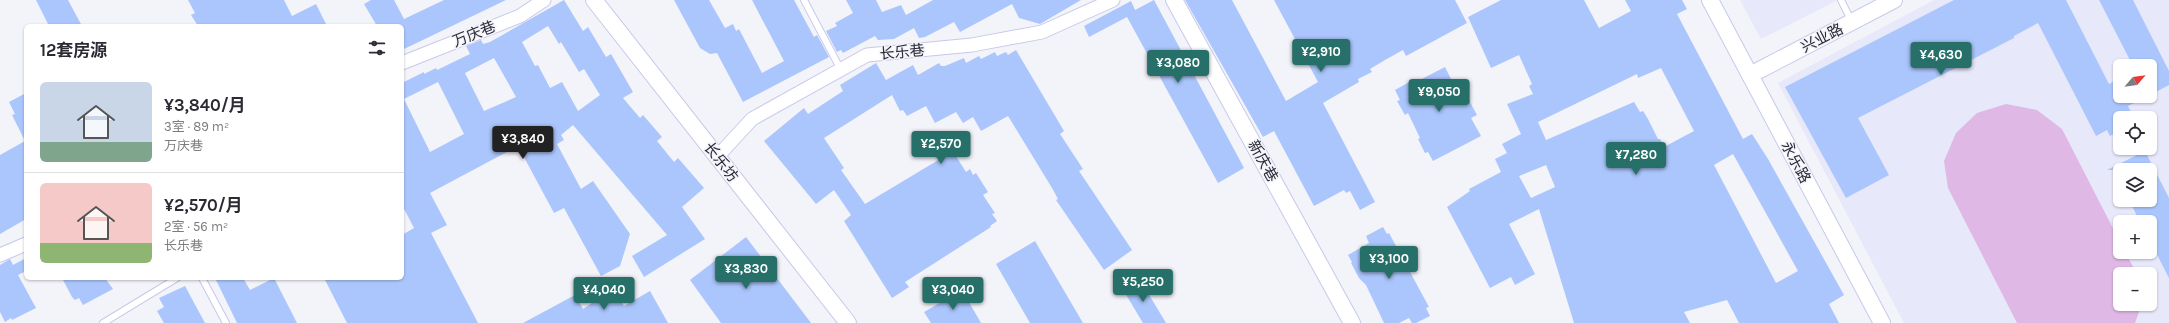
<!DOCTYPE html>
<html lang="zh">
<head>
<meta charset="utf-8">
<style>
	:root { --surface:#fff; --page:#f2f2f3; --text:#2b2b33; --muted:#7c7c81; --line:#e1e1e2; --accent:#27706a }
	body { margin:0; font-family:Karla,"Noto Sans SC",sans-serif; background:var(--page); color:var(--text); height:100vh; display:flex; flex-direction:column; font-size:15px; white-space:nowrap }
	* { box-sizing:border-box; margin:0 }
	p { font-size:13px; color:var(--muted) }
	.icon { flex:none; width:22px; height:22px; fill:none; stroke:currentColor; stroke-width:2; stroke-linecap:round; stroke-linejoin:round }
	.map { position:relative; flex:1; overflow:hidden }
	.panel { position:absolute; left:24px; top:24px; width:380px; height:256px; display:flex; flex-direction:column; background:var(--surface); border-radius:6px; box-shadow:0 1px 3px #0004 }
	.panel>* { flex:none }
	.needle { width:26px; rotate:62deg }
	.buttons { position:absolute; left:2113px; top:59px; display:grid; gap:8px }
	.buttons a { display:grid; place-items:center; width:44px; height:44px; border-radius:6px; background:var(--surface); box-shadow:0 1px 3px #0004; font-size:20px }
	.price { position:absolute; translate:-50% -34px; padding:0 9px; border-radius:4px; background:var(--accent); color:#fff; font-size:13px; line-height:26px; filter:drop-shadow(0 1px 2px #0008) }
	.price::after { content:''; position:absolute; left:50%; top:24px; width:12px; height:9px; margin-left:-6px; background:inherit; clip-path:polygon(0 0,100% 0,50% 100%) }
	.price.current { background:#222; color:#fff }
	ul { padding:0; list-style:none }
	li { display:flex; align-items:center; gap:12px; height:100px; padding:0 16px }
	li+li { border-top:1px solid var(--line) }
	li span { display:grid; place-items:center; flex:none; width:112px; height:80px; border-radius:6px; color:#555 }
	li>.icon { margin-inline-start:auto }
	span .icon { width:48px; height:48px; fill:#fffc; stroke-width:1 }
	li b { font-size:17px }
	h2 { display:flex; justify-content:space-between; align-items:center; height:48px; padding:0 16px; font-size:17px }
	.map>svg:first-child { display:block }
	.built { fill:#e7e8f9; fill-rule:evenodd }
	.green { fill:#dfb8e5 }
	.building { fill:#abc6fc; fill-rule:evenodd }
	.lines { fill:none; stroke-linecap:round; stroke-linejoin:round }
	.service-casing { stroke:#c7c9ea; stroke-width:8 }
	.minor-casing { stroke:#c7c9ea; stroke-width:15 }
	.tertiary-casing { stroke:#c7c9ea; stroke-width:18 }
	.service { stroke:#fff; stroke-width:6 }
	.minor { stroke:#fff; stroke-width:13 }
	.tertiary { stroke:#fff; stroke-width:16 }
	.labels { text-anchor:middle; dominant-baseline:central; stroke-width:3; stroke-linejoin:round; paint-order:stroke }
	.street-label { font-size:15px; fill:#292936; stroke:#f3f3fa }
</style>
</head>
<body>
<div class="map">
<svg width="2169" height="323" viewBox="0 0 2169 323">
	<rect width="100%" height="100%" fill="#f3f3fa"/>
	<g class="built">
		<path d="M1740 0H1838L1761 39Z"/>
		<path d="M1934 0H2169V323H1904L1778 83ZM2120 66H2150V96H2120ZM2120 118H2150V148H2120ZM2120 170H2150V200H2120ZM2120 222H2150V252H2120ZM2120 274H2150V304H2120Z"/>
	</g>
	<path class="green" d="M2006 104 2037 110 2062 129 2120 242V252H2125L2137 274H2120V304H2139V312L2135 323H2017L1948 188 1944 161 1956 133 1977 113Z"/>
	<g class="building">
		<path d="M36 0H68L82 26H49Z"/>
		<path d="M188 0H284L292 16 316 4 327 26H198L191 15 195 13Z"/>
		<path d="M371 0H394L404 19 444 0H506L402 50V26H377L364 4Z"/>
		<path d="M564 0 583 31 588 27 606 57 611 54 633 92 623 98 640 118 643 115 662 137 657 141 674 162 678 158 704 188 682 207 705 239 644 277 632 256 667 235 573 125 561 135 564 140 557 144 581 189 593 181 630 234 620 266 601 276 564 208 554 213 518 146 430 193 447 225 431 233 478 323H347L324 278H402V235L414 228 402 205V83L424 72V74L436 68 437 70 470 54 466 46 481 40 483 44 490 42ZM548 26 559 44 561 42 579 72 584 69 600 95 578 111 562 82 550 88 538 65 535 66 522 42ZM494 58 516 97 484 111 465 73ZM438 82 464 134 430 152 404 99Z"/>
		<path d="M674 0H709L725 28 733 24 736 31 739 29 762 73 784 61 752 0H794L814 37 817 35 829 57 743 102 717 53 710 54 700 48Z"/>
		<path d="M846 0H876L882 12 901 5 906 15 933 0H1081L1040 24 1019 18 1012 4 960 32 954 22 925 37 919 38 914 28 894 39 878 40 875 36 843 53 841 50 837 52 826 31 837 26 835 23 853 13Z"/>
		<path d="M1154 0 1244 168 1218 183 1127 17 1089 37 1084 26 1131 1 1135 10Z"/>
		<path d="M1185 0H1232L1286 101 1318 82 1274 0H1455L1467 23 1406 56 1403 50 1385 60 1370 69 1372 72 1358 79 1359 82 1323 103 1375 202 1360 210 1350 191 1346 193 1344 190 1314 206 1274 131 1263 137Z"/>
		<path d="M1501 0H1584L1599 28 1631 11 1625 0H1682L1687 9 1677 14 1743 139 1752 134 1768 159 1844 295 1829 304 1839 323H1739L1727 300 1684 312 1690 323H1574L1539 209 1509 224 1535 274 1515 285 1511 277 1490 288 1447 207 1470 191 1469 189 1501 172 1495 159 1507 153 1502 144 1521 134 1507 104 1533 94 1529 86 1532 84 1519 55 1491 68 1468 17ZM1661 68 1694 131 1664 147 1660 139H1658L1648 119 1643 111 1640 112 1634 102 1546 140 1538 122 1637 74 1638 78ZM1733 154 1798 271 1776 283 1714 165ZM1546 165 1555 187 1531 198 1519 176Z"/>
		<path d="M1954 0H2066L2109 84 2120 78V96H2148L2128 106 2134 118H2120V131L2110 136 2107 130 2096 136 2038 23 2014 36V38L1858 118 1889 175 1846 198 1785 87Z"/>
		<path d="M2099 0H2133L2169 71V85L2150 95V66H2133Z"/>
		<path d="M1016 50 1064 131 1060 134 1083 169 1079 171 1132 250 1104 270 1056 200 1058 199 1052 188 1008 116 981 131 973 117 963 123 956 112 935 123 926 106 907 116 903 110 900 111 892 95 824 138 844 168 841 170 865 204 945 156 946 157 954 153 966 172 970 169 973 175 976 173 988 192 983 195 995 213 992 214 997 221 990 226 991 227 905 282 909 287 892 298 844 221 851 215 834 190 816 204 764 141 804 108 808 114 843 91 840 85 876 63 886 80 913 65 918 75 939 63 941 66H945L964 58 966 63 979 56 981 59 995 52 997 56 1006 52 1008 55Z"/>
		<path d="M1445 67 1453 83 1458 80 1477 115 1471 118 1481 136 1433 161 1428 152 1425 153 1418 139 1420 138 1408 113 1405 115 1397 101 1400 100 1395 90 1411 81 1412 84Z"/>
		<path d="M26 93V219L0 234V155L25 141 12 115 15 114 9 102Z"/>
		<path d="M2145 151 2169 198V278L2150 241V222H2140L2129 200H2150V170H2107Z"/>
		<path d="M1383 227 1387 234 1389 233 1429 307 1426 308 1430 316 1416 323H1412L1409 318 1399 323H1384L1366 285 1359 278 1351 263 1352 262 1348 255 1369 243 1366 236Z"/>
		<path d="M746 237 811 323H721L690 280Z"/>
		<path d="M1035 241 1039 248 1083 323H1030L996 264Z"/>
		<path d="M26 258V271L18 275 36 308 12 320 11 318 5 322 0 312V265L10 259 13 265Z"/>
		<path d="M62 278H105L113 289 83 305 79 298 75 300 72 297Z"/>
		<path d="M215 278H243L250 290 274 278 297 323H237Z"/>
		<path d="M1139 278 1166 323H1143L1122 288Z"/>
		<path d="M185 286 205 323H164L157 311 164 307 159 298Z"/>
		<path d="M613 289 624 306 650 291 668 323H523L575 295 583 309Z"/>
		<path d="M962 290 981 323H931L924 312Z"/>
	</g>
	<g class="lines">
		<g class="service-casing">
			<g id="service">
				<path d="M804 0 841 70"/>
				<path d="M1841 0 1852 22"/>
				<path d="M202 278 226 323"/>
				<path d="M103 323 177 278"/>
			</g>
		</g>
		<g class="minor-casing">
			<g id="minor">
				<path d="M402 63 520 16 544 0"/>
				<path d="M717 157 752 119 867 55 972 45 1042 32 1113 0"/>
				<path d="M0 255 26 244"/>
			</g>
		</g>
		<g class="tertiary-casing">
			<g id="tertiary">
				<path d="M594 0 848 323"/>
				<path d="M1174 0 1352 323"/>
				<path d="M1710 0 1882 323"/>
				<path d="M1750 75 1894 0"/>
			</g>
		</g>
		<use href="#service" class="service"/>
		<use href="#minor" class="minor"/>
		<use href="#tertiary" class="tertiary"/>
	</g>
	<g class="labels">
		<g class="street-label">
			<text transform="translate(474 34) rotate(-22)">万庆巷</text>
			<text transform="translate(1822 38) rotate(-27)">兴业路</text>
			<text transform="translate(902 52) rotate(-5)">长乐巷</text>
			<text transform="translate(1263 161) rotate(61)">新庆巷</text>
			<text transform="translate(721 162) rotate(52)">长乐坊</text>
			<text transform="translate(1796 162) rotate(62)">永乐路</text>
		</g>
	</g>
</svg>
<div class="buttons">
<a><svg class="needle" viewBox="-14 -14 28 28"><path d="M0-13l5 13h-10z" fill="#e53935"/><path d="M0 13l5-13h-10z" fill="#7c7c81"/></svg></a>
<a><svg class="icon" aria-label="locate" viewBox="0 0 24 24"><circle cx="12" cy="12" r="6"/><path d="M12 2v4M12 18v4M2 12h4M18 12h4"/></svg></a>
<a><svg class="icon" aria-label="layers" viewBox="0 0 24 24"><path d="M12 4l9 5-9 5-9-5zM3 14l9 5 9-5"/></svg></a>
<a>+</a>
<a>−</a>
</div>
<b class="price" style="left:1321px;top:73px">¥2,910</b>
<b class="price" style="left:1941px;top:76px">¥4,630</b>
<b class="price" style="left:1178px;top:84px">¥3,080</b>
<b class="price" style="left:1439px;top:113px">¥9,050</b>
<b class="price current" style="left:523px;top:160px">¥3,840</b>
<b class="price" style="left:941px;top:165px">¥2,570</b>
<b class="price" style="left:1636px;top:176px">¥7,280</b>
<b class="price" style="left:1389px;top:280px">¥3,100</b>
<b class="price" style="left:746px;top:290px">¥3,830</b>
<b class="price" style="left:1143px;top:303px">¥5,250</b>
<b class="price" style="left:604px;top:311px">¥4,040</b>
<b class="price" style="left:953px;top:311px">¥3,040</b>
<section class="panel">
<h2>12套房源<svg class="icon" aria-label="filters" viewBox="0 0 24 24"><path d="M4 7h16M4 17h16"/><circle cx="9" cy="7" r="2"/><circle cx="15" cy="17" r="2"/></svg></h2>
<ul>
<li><span style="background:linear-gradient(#c9d6e8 75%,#7fa58c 0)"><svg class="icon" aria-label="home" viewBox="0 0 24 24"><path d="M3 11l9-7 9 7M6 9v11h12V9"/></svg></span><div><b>¥3,840/月</b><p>3室 · 89 m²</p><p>万庆巷</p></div></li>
<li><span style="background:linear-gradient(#f6c9c9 75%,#8fb573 0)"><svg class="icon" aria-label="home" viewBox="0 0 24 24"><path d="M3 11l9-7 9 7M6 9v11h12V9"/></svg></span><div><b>¥2,570/月</b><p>2室 · 56 m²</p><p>长乐巷</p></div></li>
</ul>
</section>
</div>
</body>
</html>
